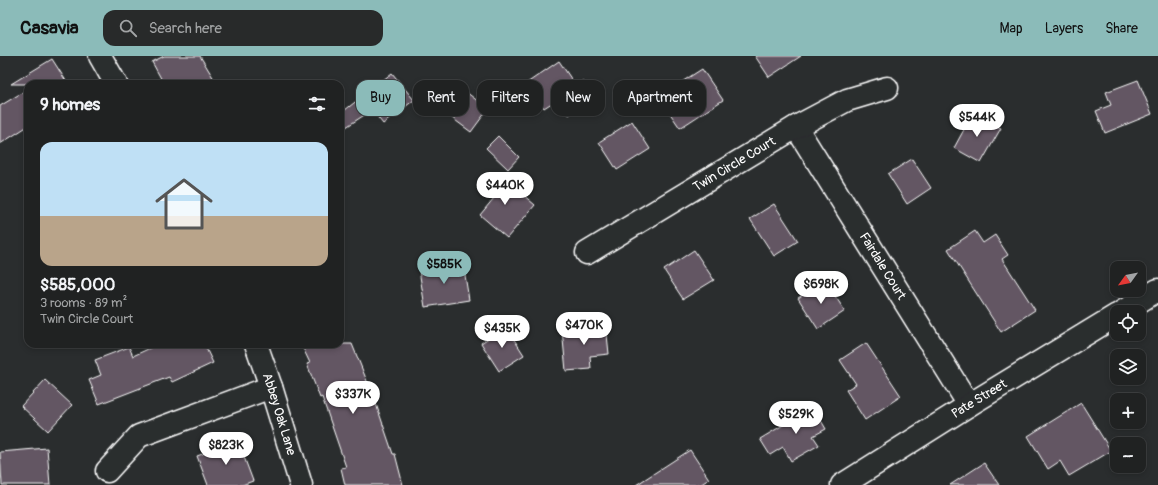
<!DOCTYPE html>
<html lang="en">
<head>
<meta charset="utf-8">
<style>
	:root { --surface:#202222; --page:#282a2a; --text:#f1f3f6; --muted:#a2a4a5; --line:#3d3f40; --accent:#8bbbb9 }
	body { margin:0; font-family:Pangolin,sans-serif; background:var(--page); color:var(--text); height:100vh; display:flex; flex-direction:column; font-size:15px; white-space:nowrap }
	* { box-sizing:border-box; margin:0 }
	p { font-size:13px; color:var(--muted) }
	.icon { flex:none; width:22px; height:22px; fill:none; stroke:currentColor; stroke-width:2; stroke-linecap:round; stroke-linejoin:round }
	.map { position:relative; flex:1; overflow:hidden }
	.details { position:absolute; left:24px; top:24px; width:320px; height:268px; display:flex; flex-direction:column; background:var(--surface); border-radius:12px; box-shadow:0 2px 6px #0003,0 0 0 1px var(--line) }
	.details>* { flex:none }
	.guide { position:absolute; left:356px; top:24px; width:380px; height:36px; display:flex; gap:8px }
	.needle { width:26px; rotate:237deg }
	.tools { position:absolute; left:1110px; top:205px; display:grid; gap:8px }
	.tools a { display:grid; place-items:center; width:36px; height:36px; border-radius:8px; background:var(--surface); box-shadow:0 2px 6px #0003,0 0 0 1px var(--line); font-size:20px }
	.price { position:absolute; translate:-50% -34px; padding:0 9px; border-radius:14px; background:#fff; color:#222; font-size:13px; line-height:26px; filter:drop-shadow(0 1px 2px #0008) }
	.price::after { content:''; position:absolute; left:50%; top:24px; width:12px; height:9px; margin-left:-6px; background:inherit; clip-path:polygon(0 0,100% 0,50% 100%) }
	.price.on { background:var(--accent); color:#111 }
	ul { padding:0; list-style:none }
	li { display:grid; align-content:center; gap:8px; height:212px; padding:0 16px }
	li span { display:grid; place-items:center; height:124px; border-radius:12px; color:#555 }
	li>.icon { margin-inline-start:auto }
	span .icon { width:72px; height:72px; fill:#fffc; stroke-width:1 }
	li b { font-size:17px }
	h2 { display:flex; justify-content:space-between; align-items:center; height:48px; padding:0 16px; font-size:17px }
	.tag { padding:0 14px; border-radius:12px; background:var(--surface); box-shadow:0 2px 6px #0003,0 0 0 1px var(--line); font-size:14px; line-height:36px }
	.tag.on { background:var(--accent); color:#111 }
	header { display:flex; align-items:center; gap:24px; box-sizing:border-box; height:56px; padding:0 20px; background:var(--accent); color:#111 }
	header strong { font-size:19px }
	nav { display:flex; gap:22px; margin-inline-start:auto; font-size:14px }
	.search { width:280px; height:36px; background:var(--page); display:flex; align-items:center; gap:10px; box-sizing:border-box; padding:0 14px; border-radius:12px; color:var(--muted); font-size:15px }
	.map>svg:first-child { display:block }
	.building { fill:#635664; stroke:#fff }
	.lines { fill:none; stroke-linecap:round; stroke-linejoin:round }
	.minor-casing { stroke:#fff; stroke-width:25 }
	.minor { stroke:#2a2d2e; stroke-width:22 }
	.labels { text-anchor:middle; dominant-baseline:central; stroke-width:3; stroke-linejoin:round; paint-order:stroke }
	.street-label { font-size:13px; fill:#fff; stroke:#2a2d2e }
</style>
</head>
<body>
<header>
<strong>Casavia</strong>
<div class="search"><svg class="icon" aria-label="search" viewBox="0 0 24 24"><circle cx="10" cy="10" r="6"/><path d="M15 15l6 6"/></svg>Search here</div>
<nav><a>Map</a><a>Layers</a><a>Share</a></nav>
</header>
<div class="map">
<svg width="1158" height="429" viewBox="0 0 1158 429">
	<rect width="100%" height="100%" fill="#2a2d2e"/>
	<filter id="ink" filterUnits="userSpaceOnUse"><feTurbulence type="fractalNoise" baseFrequency=".025" numOctaves="2"/><feDisplacementMap in="SourceGraphic" scale="8" xChannelSelector="R" yChannelSelector="G"/><feConvolveMatrix kernelMatrix="1 2 1 2 8 2 1 2 1" color-interpolation-filters="sRGB"/></filter>
	<g filter="url(#ink)">
		<g class="building">
			<path d="M164 0H200L217 28H164L152 6Z"/>
			<path d="M755 0H801L769 21Z"/>
			<path d="M52 3 68 28H11Z"/>
			<path d="M559 5 576 30 583 25 594 41 569 59 558 43 544 52 527 27Z"/>
			<path d="M702 13 723 44 680 72 665 50 682 38 677 29Z"/>
			<path d="M392 17 414 44 383 68 372 54 340 75V58Z"/>
			<path d="M1138 24 1152 58 1105 77 1096 55 1111 49 1106 36Z"/>
			<path d="M457 29 488 53 471 76 440 53Z"/>
			<path d="M28 33V70L0 88V50Z"/>
			<path d="M973 57 1001 72 981 107 954 92Z"/>
			<path d="M632 65 650 93 617 114 599 86Z"/>
			<path d="M498 80 519 101 508 113 486 92Z"/>
			<path d="M912 103 931 132 907 148 888 118Z"/>
			<path d="M496 116 535 149 507 182 480 159 494 142 482 132Z"/>
			<path d="M774 148 798 185 774 200 750 163Z"/>
			<path d="M975 175 983 187 995 179 1008 199 1002 203 1035 254 1001 276 948 193Z"/>
			<path d="M694 194 714 224 683 243 664 214Z"/>
			<path d="M463 207 469 244 425 251 419 214Z"/>
			<path d="M825 225 845 255 818 273 798 242Z"/>
			<path d="M606 269 609 298 590 300 591 313 566 315 562 273Z"/>
			<path d="M506 271 524 299 499 315 481 287Z"/>
			<path d="M866 287 901 340 865 364 846 334 856 328 840 304Z"/>
			<path d="M159 288H204L213 307 172 326 169 321 99 348 89 324 101 319 95 304 129 291 133 300Z"/>
			<path d="M301 288H352L375 345 393 398H395L403 429H345L341 412 346 411 322 341 320 342 307 308 310 307Z"/>
			<path d="M45 324 72 349 48 375 21 350Z"/>
			<path d="M1081 347 1111 395 1069 420 1060 405 1048 413 1028 380Z"/>
			<path d="M813 351 826 373 813 380 819 389 791 405 783 391 770 399 760 383Z"/>
			<path d="M238 385 253 425 242 429H208L197 400Z"/>
			<path d="M47 392 50 429H2L0 396Z"/>
			<path d="M690 394 709 423 700 429H636Z"/>
			<path d="M984 407 999 429H950Z"/>
		</g>
		<g class="lines">
			<g class="minor-casing">
				<g id="minor">
					<path d="M100 0 116 28"/>
					<path id="s1" d="M796 71 969 349"/>
					<path id="s2" d="M587 197 796 71 847 44 887 32"/>
					<path d="M1122 256 1158 234"/>
					<path id="s3" d="M256 288 271 331 301 429"/>
					<path d="M107 415 139 380 271 331"/>
					<path id="s4" d="M842 429 969 349 1117 259"/>
				</g>
			</g>
			<use href="#minor" class="minor"/>
		</g>
	</g>
	<g class="labels">
		<g class="street-label">
			<text stroke="none"><textPath href="#s2" startOffset="172">Twin Circle Court</textPath></text>
			<text stroke="none"><textPath href="#s1" startOffset="164">Fairdale Court</textPath></text>
			<text stroke="none"><textPath href="#s4" startOffset="162">Pate Street</textPath></text>
			<text stroke="none"><textPath href="#s3" startOffset="74">Abbey Oak Lane</textPath></text>
		</g>
	</g>
</svg>
<div class="tools">
<a><svg class="needle" viewBox="-14 -14 28 28"><path d="M0-13l5 13h-10z" fill="#e53935"/><path d="M0 13l5-13h-10z" fill="#a2a4a5"/></svg></a>
<a><svg class="icon" aria-label="locate" viewBox="0 0 24 24"><circle cx="12" cy="12" r="6"/><path d="M12 2v4M12 18v4M2 12h4M18 12h4"/></svg></a>
<a><svg class="icon" aria-label="layers" viewBox="0 0 24 24"><path d="M12 4l9 5-9 5-9-5zM3 14l9 5 9-5"/></svg></a>
<a>+</a>
<a>−</a>
</div>
<b class="price" style="left:977px;top:82px">$544K</b>
<b class="price" style="left:505px;top:150px">$440K</b>
<b class="price on" style="left:444px;top:229px">$585K</b>
<b class="price" style="left:821px;top:249px">$698K</b>
<b class="price" style="left:584px;top:290px">$470K</b>
<b class="price" style="left:502px;top:293px">$435K</b>
<b class="price" style="left:353px;top:359px">$337K</b>
<b class="price" style="left:796px;top:379px">$529K</b>
<b class="price" style="left:226px;top:410px">$823K</b>
<div class="guide">
<a class="tag on">Buy</a>
<a class="tag">Rent</a>
<a class="tag">Filters</a>
<a class="tag">New</a>
<a class="tag">Apartment</a>
</div>
<section class="details">
<h2>9 homes<svg class="icon" aria-label="filters" viewBox="0 0 24 24"><path d="M4 7h16M4 17h16"/><circle cx="9" cy="7" r="2"/><circle cx="15" cy="17" r="2"/></svg></h2>
<ul>
<li><span style="background:linear-gradient(#bfe0f5 60%,#b9a48a 0)"><svg class="icon" aria-label="home" viewBox="0 0 24 24"><path d="M3 11l9-7 9 7M6 9v11h12V9"/></svg></span><div><b>$585,000</b><p>3 rooms · 89 m²</p><p>Twin Circle Court</p></div></li>
</ul>
</section>
</div>
</body>
</html>
